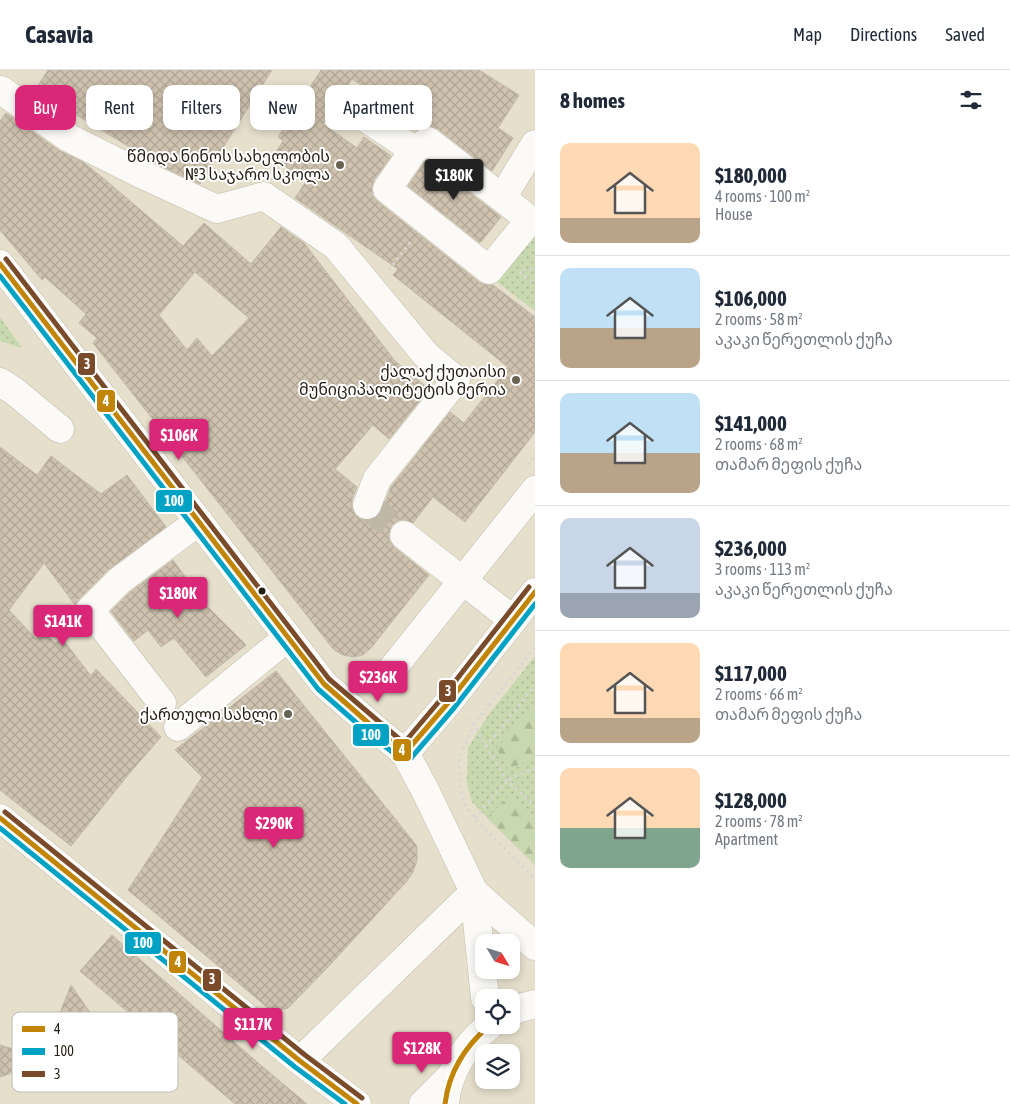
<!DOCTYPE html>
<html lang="en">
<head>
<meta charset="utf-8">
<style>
	:root { --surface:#fff; --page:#f2f2f3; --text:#1f2937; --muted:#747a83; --line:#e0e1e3; --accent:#db2777 }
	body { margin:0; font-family:"Asap Condensed","Noto Sans Georgian",sans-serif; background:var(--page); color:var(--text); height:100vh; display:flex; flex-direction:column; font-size:19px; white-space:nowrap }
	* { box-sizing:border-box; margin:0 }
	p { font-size:16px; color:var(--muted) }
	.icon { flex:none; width:28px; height:28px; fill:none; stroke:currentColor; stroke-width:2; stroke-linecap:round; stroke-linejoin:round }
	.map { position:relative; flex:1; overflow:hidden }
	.side { display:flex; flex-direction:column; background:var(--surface); width:475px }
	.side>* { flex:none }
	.hud { position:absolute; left:15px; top:15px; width:445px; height:45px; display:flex; gap:10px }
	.needle { width:32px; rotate:128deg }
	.fabs { position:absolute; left:475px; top:864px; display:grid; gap:10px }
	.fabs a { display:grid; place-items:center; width:45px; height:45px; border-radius:10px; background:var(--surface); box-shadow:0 2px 8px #0003; font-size:25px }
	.price { position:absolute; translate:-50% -42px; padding:0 11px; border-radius:5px; background:var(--accent); color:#fff; font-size:16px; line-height:32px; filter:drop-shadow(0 1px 2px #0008) }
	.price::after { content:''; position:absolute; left:50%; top:30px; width:15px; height:11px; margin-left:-8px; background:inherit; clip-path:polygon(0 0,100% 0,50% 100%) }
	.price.on { background:#222; color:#fff }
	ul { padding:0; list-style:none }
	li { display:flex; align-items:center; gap:15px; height:125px; padding:0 25px }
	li+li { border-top:1px solid var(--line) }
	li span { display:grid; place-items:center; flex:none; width:140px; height:100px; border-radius:10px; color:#555 }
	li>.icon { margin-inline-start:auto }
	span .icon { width:60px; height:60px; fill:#fffc; stroke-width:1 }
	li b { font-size:21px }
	h2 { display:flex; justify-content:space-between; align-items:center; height:60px; padding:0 25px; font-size:21px }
	.pill { padding:0 18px; border-radius:10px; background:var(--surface); box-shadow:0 2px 8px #0003; font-size:18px; line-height:45px }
	.pill.on { background:var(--accent); color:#fff }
	header { display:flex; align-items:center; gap:30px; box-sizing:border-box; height:70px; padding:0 25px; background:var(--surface); border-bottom:1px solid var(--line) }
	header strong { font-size:24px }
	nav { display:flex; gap:28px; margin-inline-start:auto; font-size:18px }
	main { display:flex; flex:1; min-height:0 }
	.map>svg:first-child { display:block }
	.grass { fill:url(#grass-dots) }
	.forest { fill:url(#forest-firs) }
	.building { fill:url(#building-cross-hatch); stroke:#c0b8aa; fill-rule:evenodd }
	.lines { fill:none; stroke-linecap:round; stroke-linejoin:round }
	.minor-tunnel { stroke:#bfb8a7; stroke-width:28; stroke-dasharray:28 14; stroke-linecap:butt }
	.minor-casing { stroke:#c2bcae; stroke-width:29 }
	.major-casing { stroke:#c2bcae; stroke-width:29 }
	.path { stroke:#d9d7d2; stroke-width:3; stroke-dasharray:2.5 4; stroke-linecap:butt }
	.minor { stroke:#fbfaf7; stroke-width:28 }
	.major { stroke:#fbfaf7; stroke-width:28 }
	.bus-1-casing { stroke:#fff; stroke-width:9 }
	.bus-2-casing { stroke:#fff; stroke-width:9 }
	.bus-3-casing { stroke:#fff; stroke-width:9 }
	.bus-1 { stroke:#c28404; stroke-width:5 }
	.bus-2 { stroke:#02a2c5; stroke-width:5 }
	.bus-3 { stroke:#7a4b2a; stroke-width:5 }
	.poi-dot { fill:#676253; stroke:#fff; stroke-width:2 }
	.bus-dot { fill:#231e12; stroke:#fff; stroke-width:2 }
	.labels { text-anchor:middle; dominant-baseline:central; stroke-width:4; stroke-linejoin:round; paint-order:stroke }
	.poi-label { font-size:16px; fill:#231e12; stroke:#fff; text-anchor:end }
	.key { fill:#fff; stroke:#bdbcb8; stroke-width:1 }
	.key-label { font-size:14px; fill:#231e12 }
	.line-badge { stroke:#fff; stroke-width:2 }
	.badge-label { font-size:14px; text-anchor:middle; font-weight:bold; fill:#fff }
</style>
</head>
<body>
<header>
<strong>Casavia</strong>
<nav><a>Map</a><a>Directions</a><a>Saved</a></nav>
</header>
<main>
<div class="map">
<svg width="535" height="1034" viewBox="0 0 535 1034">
	<defs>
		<pattern id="grass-dots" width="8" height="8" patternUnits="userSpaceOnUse" patternTransform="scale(1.25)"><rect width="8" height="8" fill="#c8d8af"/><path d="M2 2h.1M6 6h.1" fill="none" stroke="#acb996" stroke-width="1.8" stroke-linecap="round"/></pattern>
		<pattern id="forest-firs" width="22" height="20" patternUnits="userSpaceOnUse" patternTransform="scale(1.25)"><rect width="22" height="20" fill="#c8d8af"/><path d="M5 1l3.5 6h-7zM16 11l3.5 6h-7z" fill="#acb996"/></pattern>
		<pattern id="building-cross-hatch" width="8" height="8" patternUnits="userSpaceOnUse" patternTransform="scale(1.25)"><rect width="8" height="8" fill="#cfc2af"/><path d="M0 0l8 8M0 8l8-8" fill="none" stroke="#b1a696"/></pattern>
	</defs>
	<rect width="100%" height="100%" fill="#e6dfcc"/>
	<g class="grass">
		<path d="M535 156V241L491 207Z"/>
		<path d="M0 247 22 278 0 271Z"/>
		<path d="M535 586V795L472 732 467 713 468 678 487 647Z"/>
	</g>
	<g class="forest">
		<path d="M535 631V688L508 699 497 679Z"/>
		<path d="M510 725 535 750V795L487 748Z"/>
	</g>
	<g class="building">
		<path d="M48 0H272L200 114 161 96 35 20Z"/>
		<path d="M321 0H479L519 25 498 58 513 68 492 101 438 59 429 56H426L352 9 346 18 338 20 332 26 329 33 331 41 323 54 357 78 364 67 391 86 374 110 372 117V125L377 131 479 212 486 215H493L535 247V362L465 452 433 427 413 453 406 450H399L392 455 389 463V470L394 477 429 505 371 578 363 585 354 587 343 585 334 580 93 273 97 268 79 253 86 244 45 207 42 210 0 160V51L6 43 60 81 83 92 103 108 183 176 204 153 251 194 281 157 304 173 395 291 429 319 389 369 373 355 335 399 357 417 352 429V437L355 445 362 450H369L376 447 382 441 391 417 450 342 464 353 508 297 393 205 398 199 295 128 307 110 272 88 283 71 278 67ZM195 202 249 248 212 286 197 268 187 280 159 245Z"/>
		<path d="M427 90 501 147 480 173 408 116 425 91Z"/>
		<path d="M0 377 37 405 51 386 101 424 127 405 166 457 108 500 79 529 75 535 44 493 9 540 36 569 42 562 56 573 61 567 91 606 96 599 161 667 128 705 71 776 0 720Z"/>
		<path d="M173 490 205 534 246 575 206 607 174 568 161 577 148 560 134 571 111 541 129 523Z"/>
		<path d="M276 601 417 776V790L413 802 407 811 329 896 288 938 278 941 268 938 128 820 202 707 175 680Z"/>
		<path d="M112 865 256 991 307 1034H235L80 901Z"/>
		<path d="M71 915 105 964 90 972 84 979 0 1007V975L20 981 51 965Z"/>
	</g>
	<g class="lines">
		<path class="minor-tunnel" d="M367 435 404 465"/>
		<g class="minor-casing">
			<g id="minor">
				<path d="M1 20 69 68 139 103 217 139 264 126 336 176 426 285 456 310 377 409 367 435"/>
				<path d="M345 34 414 80 428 71 502 128 535 74"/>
				<path d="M414 80 387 119 489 200 530 150 502 128"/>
				<path d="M0 312 14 321 60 359"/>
				<path d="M404 465C440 494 477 521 513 550"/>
				<path d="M389 603 535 420"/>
				<path d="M162 633 90 540 119 511 199 451"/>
				<path d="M178 657 288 567"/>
				<path d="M300 991 474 822"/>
				<path d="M423 1034 452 1005"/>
			</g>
		</g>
		<g class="major-casing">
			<g id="major">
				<path d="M0 194 324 614 373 657 405 683 425 720 474 822 485 928"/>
				<path d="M405 683 448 633 535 522"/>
				<path d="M0 748 300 991 357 1034"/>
				<path d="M474 822 535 876"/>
				<path d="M511 942 520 938 535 934"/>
				<path d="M445 1034C447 1003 466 974 490 955"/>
			</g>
		</g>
		<g class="path">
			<path d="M523 199H535"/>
			<path d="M389 200 411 171"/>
			<path d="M520 202 535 214"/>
			<path d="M528 395 535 387"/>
			<path d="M535 577 474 654 459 688V711L464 733 477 751 535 809"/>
			<path d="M468 649 474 654 486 677 507 710 535 736"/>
			<path d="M486 677 535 616"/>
			<path d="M475 748 507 710 535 698"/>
		</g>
		<use href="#minor" class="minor"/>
		<use href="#major" class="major"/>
		<g class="bus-1-casing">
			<g id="bus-1">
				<path d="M0 194 324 614 373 657 405 683 448 633 535 522"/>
				<path d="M0 748 300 991 357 1034"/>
				<path d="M445 1034C449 1001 465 976 490 955"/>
			</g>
		</g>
		<g class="bus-2-casing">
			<g id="bus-2">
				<path d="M0 206 318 619 368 663 401 689 406 690 411 688 454 638 535 534"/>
				<path d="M0 758 295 997 345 1034"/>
			</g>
		</g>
		<g class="bus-3-casing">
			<g id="bus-3">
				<path d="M6 189 329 609 404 673 442 628 529 517"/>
				<path d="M5 742 305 985 362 1028"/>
			</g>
		</g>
		<use href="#bus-1" class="bus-1"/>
		<use href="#bus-2" class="bus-2"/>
		<use href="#bus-3" class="bus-3"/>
	</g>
	<g class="poi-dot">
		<circle cx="340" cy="95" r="5"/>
		<circle cx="516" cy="310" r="5"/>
		<circle cx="288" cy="644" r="5"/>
	</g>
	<circle class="bus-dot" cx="262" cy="521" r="4.5"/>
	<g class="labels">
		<g class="poi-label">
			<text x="330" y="86">წმიდა ნინოს სახელობის<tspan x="330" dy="18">№3 საჯარო სკოლა</tspan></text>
			<text x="506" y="301">ქალაქ ქუთაისი<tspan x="506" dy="18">მუნიციპალიტეტის მერია</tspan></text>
			<text x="278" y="644">ქართული სახლი</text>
		</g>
	</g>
	<rect x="12" y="942" width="166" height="80" rx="8" class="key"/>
	<rect x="22" y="956" width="23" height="6" fill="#c28404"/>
	<rect x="22" y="978" width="23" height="7" fill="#02a2c5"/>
	<rect x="22" y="1001" width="23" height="6" fill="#7a4b2a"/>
	<g class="key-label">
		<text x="54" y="964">4</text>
		<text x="54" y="986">100</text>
		<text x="54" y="1009">3</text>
	</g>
	<g class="line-badge">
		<rect x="77" y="282" width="19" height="24" rx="5" fill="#7a4b2a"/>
		<rect x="96" y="319" width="20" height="24" rx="5" fill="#c28404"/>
		<rect x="155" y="419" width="38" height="24" rx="5" fill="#02a2c5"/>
		<rect x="438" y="609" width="19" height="24" rx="5" fill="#7a4b2a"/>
		<rect x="352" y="653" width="38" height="24" rx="5" fill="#02a2c5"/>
		<rect x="392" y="668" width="20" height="24" rx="5" fill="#c28404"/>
		<rect x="124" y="861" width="38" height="24" rx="5" fill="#02a2c5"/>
		<rect x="168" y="880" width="19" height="24" rx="5" fill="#c28404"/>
		<rect x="202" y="898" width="20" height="24" rx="5" fill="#7a4b2a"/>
	</g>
	<g class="badge-label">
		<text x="87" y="299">3</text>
		<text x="106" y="336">4</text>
		<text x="174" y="436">100</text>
		<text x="448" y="626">3</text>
		<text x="371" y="670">100</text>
		<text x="402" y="685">4</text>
		<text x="143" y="878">100</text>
		<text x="178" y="897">4</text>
		<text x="212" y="914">3</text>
	</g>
</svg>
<div class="fabs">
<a><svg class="needle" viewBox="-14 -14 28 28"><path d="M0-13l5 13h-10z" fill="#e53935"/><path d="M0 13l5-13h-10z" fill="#747a83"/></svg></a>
<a><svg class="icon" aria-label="locate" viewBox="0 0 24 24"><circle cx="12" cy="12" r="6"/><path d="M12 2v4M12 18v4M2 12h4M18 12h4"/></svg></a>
<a><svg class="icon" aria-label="layers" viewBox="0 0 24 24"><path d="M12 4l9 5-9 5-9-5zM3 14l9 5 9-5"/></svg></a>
</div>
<b class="price on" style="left:454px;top:131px">$180K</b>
<b class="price" style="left:179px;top:391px">$106K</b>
<b class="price" style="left:178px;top:549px">$180K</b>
<b class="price" style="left:63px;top:577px">$141K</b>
<b class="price" style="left:378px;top:633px">$236K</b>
<b class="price" style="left:274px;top:779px">$290K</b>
<b class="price" style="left:253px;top:980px">$117K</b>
<b class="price" style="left:422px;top:1004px">$128K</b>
<div class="hud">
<a class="pill on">Buy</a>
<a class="pill">Rent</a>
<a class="pill">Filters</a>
<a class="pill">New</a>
<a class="pill">Apartment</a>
</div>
</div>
<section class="side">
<h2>8 homes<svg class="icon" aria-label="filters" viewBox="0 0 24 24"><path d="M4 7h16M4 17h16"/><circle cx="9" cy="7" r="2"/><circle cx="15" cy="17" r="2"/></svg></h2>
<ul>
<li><span style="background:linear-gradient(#ffd9b3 75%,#b9a48a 0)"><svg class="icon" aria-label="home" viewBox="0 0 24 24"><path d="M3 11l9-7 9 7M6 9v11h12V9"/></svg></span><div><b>$180,000</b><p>4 rooms · 100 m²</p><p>House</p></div></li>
<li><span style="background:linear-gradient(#bfe0f5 60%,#b9a48a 0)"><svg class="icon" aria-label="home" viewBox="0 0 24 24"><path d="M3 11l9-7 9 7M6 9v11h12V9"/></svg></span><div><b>$106,000</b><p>2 rooms · 58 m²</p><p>აკაკი წერეთლის ქუჩა</p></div></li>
<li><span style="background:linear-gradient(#bfe0f5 60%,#b9a48a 0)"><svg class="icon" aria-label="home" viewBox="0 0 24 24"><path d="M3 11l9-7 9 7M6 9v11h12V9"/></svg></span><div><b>$141,000</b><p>2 rooms · 68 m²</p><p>თამარ მეფის ქუჩა</p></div></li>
<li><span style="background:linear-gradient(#c9d6e8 75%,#9aa5b1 0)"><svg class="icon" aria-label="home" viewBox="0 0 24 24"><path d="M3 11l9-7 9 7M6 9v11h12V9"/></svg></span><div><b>$236,000</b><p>3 rooms · 113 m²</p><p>აკაკი წერეთლის ქუჩა</p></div></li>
<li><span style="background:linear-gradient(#ffd9b3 75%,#b9a48a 0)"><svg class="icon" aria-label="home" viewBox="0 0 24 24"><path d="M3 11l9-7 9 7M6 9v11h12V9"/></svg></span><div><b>$117,000</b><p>2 rooms · 66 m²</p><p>თამარ მეფის ქუჩა</p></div></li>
<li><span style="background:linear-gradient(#ffd9b3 60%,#7fa58c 0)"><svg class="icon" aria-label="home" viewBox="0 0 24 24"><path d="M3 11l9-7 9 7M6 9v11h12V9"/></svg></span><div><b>$128,000</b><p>2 rooms · 78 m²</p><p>Apartment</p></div></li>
</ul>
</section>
</main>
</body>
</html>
